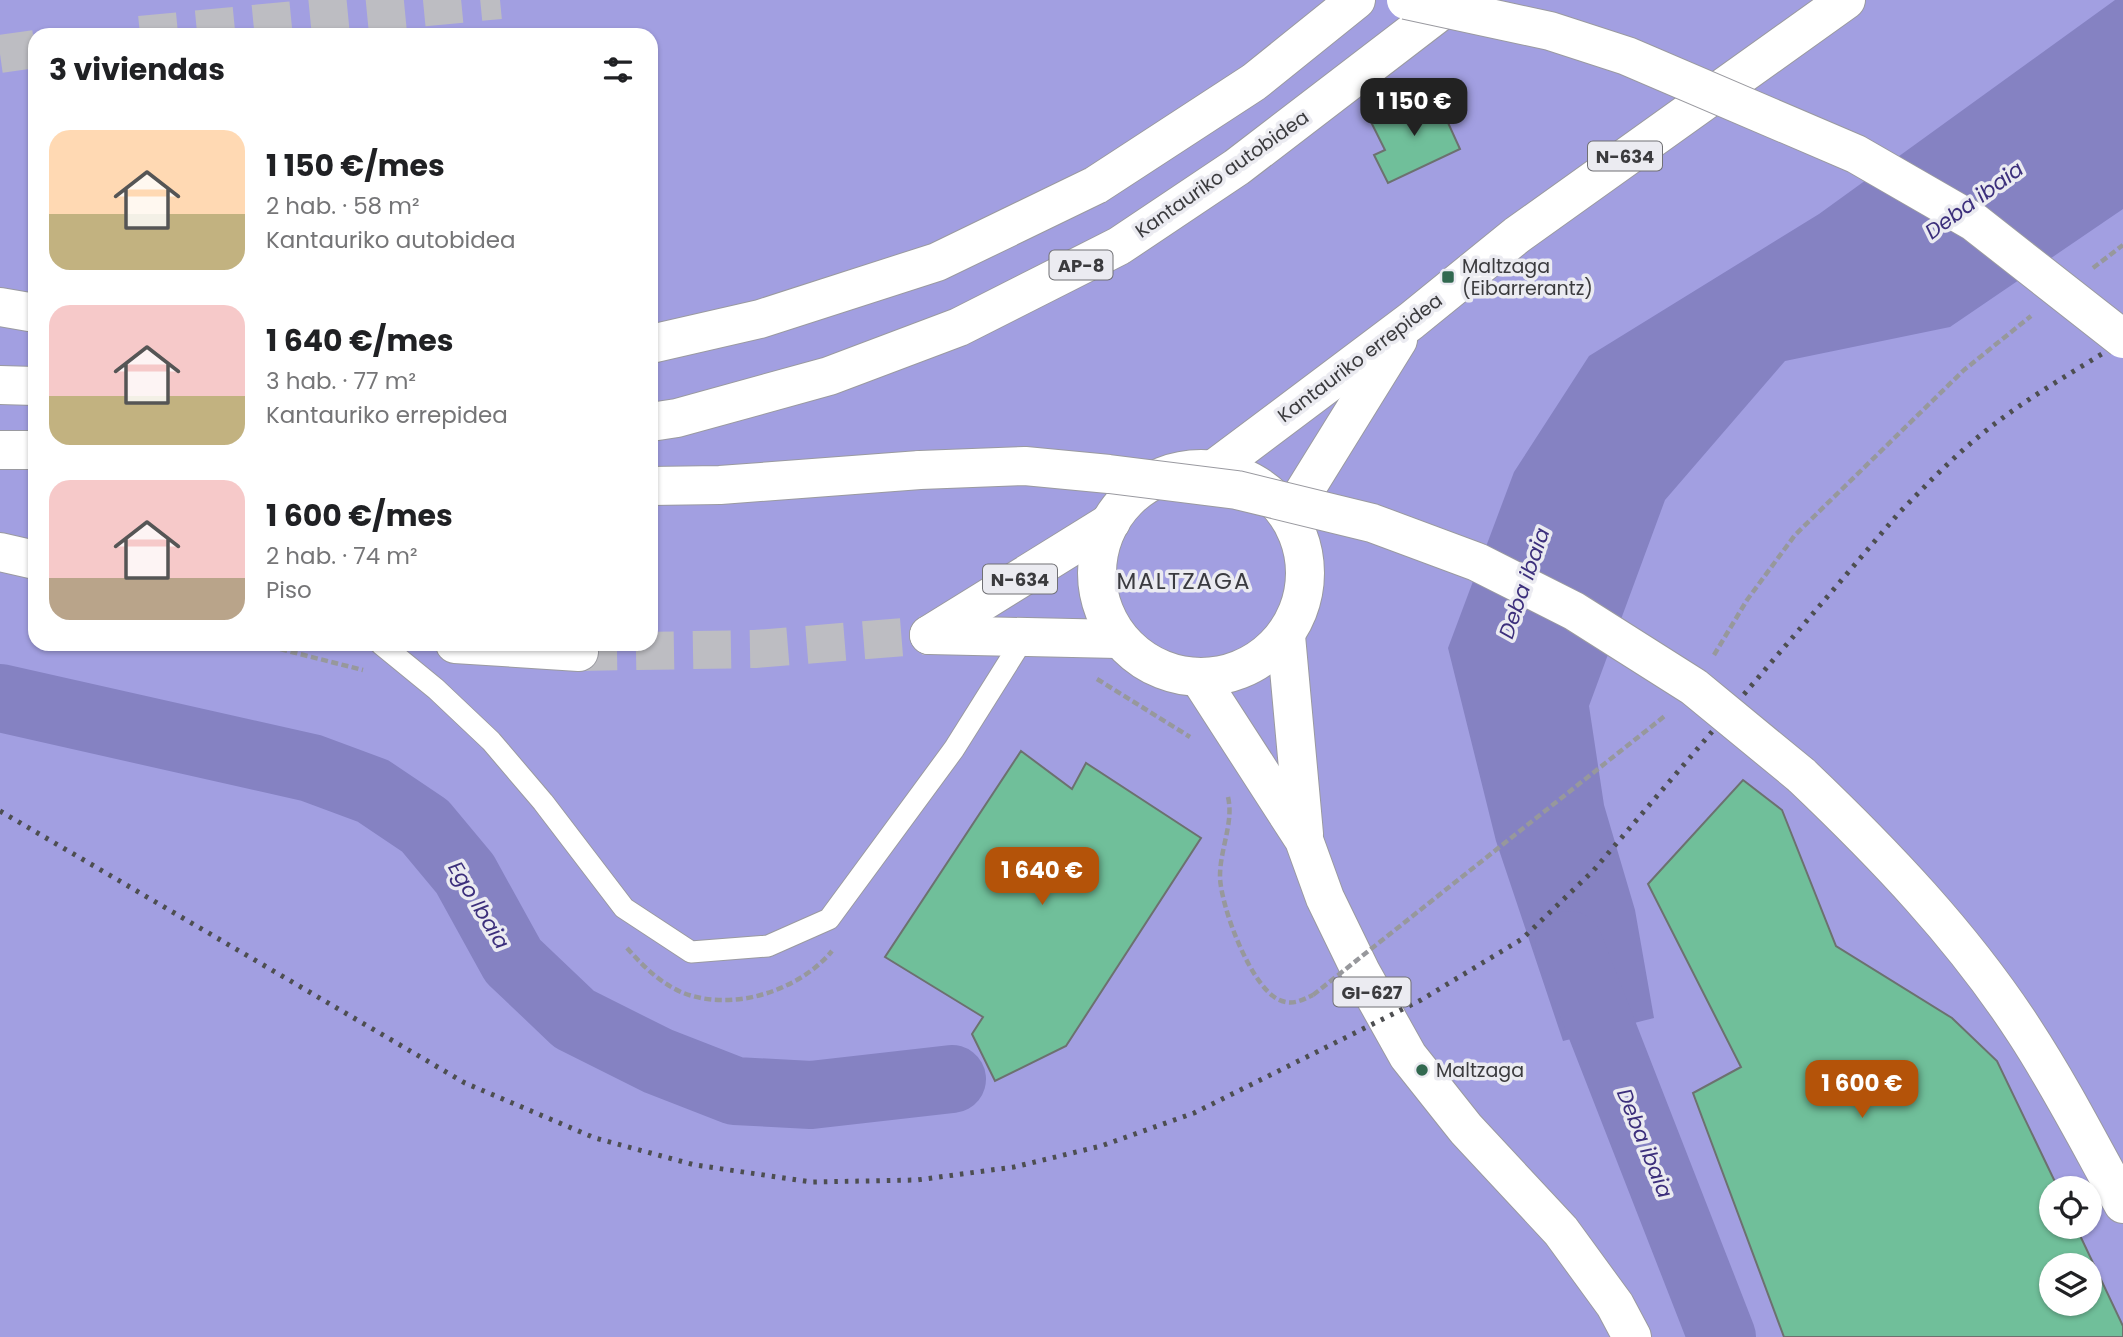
<!DOCTYPE html>
<html lang="es">
<head>
<meta charset="utf-8">
<style>
	:root { --surface:#fff; --page:#f6f6f6; --text:#202124; --muted:#757577; --accent:#b45309 }
	body { margin:0; font-family:Poppins,sans-serif; background:var(--page); color:var(--text); height:100vh; display:flex; flex-direction:column; font-size:26px; white-space:nowrap }
	* { box-sizing:border-box; margin:0 }
	p { font-size:23px; color:var(--muted) }
	.icon { flex:none; width:38px; height:38px; fill:none; stroke:currentColor; stroke-width:2; stroke-linecap:round; stroke-linejoin:round }
	.map { position:relative; flex:1; overflow:hidden }
	.panel { position:absolute; left:28px; top:28px; width:630px; height:623px; display:flex; flex-direction:column; background:var(--surface); border-radius:21px; box-shadow:0 2px 5px #0004 }
	.panel>* { flex:none }
	.controls { position:absolute; left:2039px; top:1176px; display:grid; gap:14px }
	.controls a { display:grid; place-items:center; width:63px; height:63px; border-radius:50%; background:var(--surface); box-shadow:0 2px 5px #0004; font-size:35px }
	.price { position:absolute; translate:-50% -60px; padding:0 16px; border-radius:14px; background:var(--accent); color:#fff; font-size:23px; line-height:46px; filter:drop-shadow(0 2px 4px #0008) }
	.price::after { content:''; position:absolute; left:50%; top:42px; width:21px; height:16px; margin-left:-10px; background:inherit; clip-path:polygon(0 0,100% 0,50% 100%) }
	.price.active { background:#222; color:#fff }
	ul { padding:0; list-style:none }
	li { display:flex; align-items:center; gap:21px; height:175px; padding:0 21px }
	li span { display:grid; place-items:center; flex:none; width:196px; height:140px; border-radius:21px; color:#555 }
	li>.icon { margin-inline-start:auto }
	span .icon { width:84px; height:84px; fill:#fffc; stroke-width:1 }
	li b { font-size:30px }
	h2 { display:flex; justify-content:space-between; align-items:center; height:84px; padding:0 21px; font-size:30px }
	.map>svg:first-child { display:block }
	.forest { fill:#a29fe1; fill-rule:evenodd }
	.water { fill:#8582c2 }
	.lines { fill:none; stroke-linecap:round; stroke-linejoin:round }
	.river { stroke:#8582c2; stroke-width:68 }
	.building { fill:#70bf9a; stroke:#6c716f; stroke-width:2; fill-rule:evenodd }
	.highway-tunnel { stroke:#bdbdc2; stroke-width:38; stroke-dasharray:38 19; stroke-linecap:butt }
	.lane-casing { stroke:#9a9aa0; stroke-width:23 }
	.primary-casing { stroke:#9a9aa0; stroke-width:40 }
	.highway-casing { stroke:#9a9aa0; stroke-width:40 }
	.path { stroke:#97989c; stroke-width:4.5; stroke-dasharray:7 3.5; stroke-linecap:butt }
	.lane { stroke:#fff; stroke-width:21 }
	.primary { stroke:#fff; stroke-width:38 }
	.highway { stroke:#fff; stroke-width:38 }
	.rail { stroke:#4d4e51; stroke-width:5; stroke-dasharray:3.5 7; stroke-linecap:butt }
	.highway-bridge-casing { stroke:#9a9aa0; stroke-width:40; stroke-linecap:butt }
	.path-bridge { stroke:#97989c; stroke-width:4.5; stroke-dasharray:7 3.5; stroke-linecap:butt }
	.highway-bridge { stroke:#fff; stroke-width:38 }
	.poi-dot { fill:#326950; stroke:#ebebf1; stroke-width:2.5 }
	.labels { text-anchor:middle; dominant-baseline:central; stroke-width:7; stroke-linejoin:round; paint-order:stroke }
	.shield { fill:#ebebf1; stroke:#707074; stroke-width:2 }
	.shield-label { font-size:18px; font-weight:bold; fill:#3b3b3e }
	.street-label { font-size:19px; fill:#3b3b3e; stroke:#ebebf1 }
	.poi-label { font-size:19px; fill:#3b3b3e; stroke:#ebebf1; text-anchor:start }
	.water-label { font-size:21px; font-style:italic; fill:#3c2f7c; stroke:#ebebf1 }
	.quarter-label { font-size:23px; letter-spacing:2px; fill:#3b3b40; stroke:#ebebf1 }
</style>
</head>
<body>
<div class="map">
<svg width="2123" height="1337" viewBox="0 0 2123 1337">
	<rect width="100%" height="100%" fill="#dddee3"/>
	<path class="forest" d="M0 0H2123V1337H0ZM35 35H651V644H35ZM2051 1188H2090V1227H2051ZM2051 1265H2090V1304H2051Z"/>
	<path class="water" d="M2115 0H2123V209L1950 327 1785 361 1665 500 1589 706 1604 805 1635 910 1654 1018 1563 1041 1496 841 1448 648 1514 472 1589 356 1819 214Z"/>
	<g class="lines">
		<g class="river">
			<path d="M0 698 311 768 373 791 425 826 465 874 513 961 574 1019 658 1061 735 1091 811 1095 952 1079"/>
			<path d="M1569 945 1722 1337"/>
		</g>
	</g>
	<g class="building">
		<path d="M1434 92 1460 149 1388 183 1374 155 1385 150 1371 122Z"/>
		<path d="M1021 751 1072 789 1086 763 1201 838 1066 1046 995 1081 972 1034 983 1017 885 957Z"/>
		<path d="M1743 780 1782 810 1836 946 1952 1018 1997 1061 2058 1188H2051V1227H2076L2123 1326V1337H1784L1693 1093 1741 1067 1648 884ZM2051 1265H2090V1304H2051Z"/>
	</g>
	<g class="lines">
		<g class="highway-tunnel">
			<path d="M140 35 500 0"/>
			<path d="M0 54 35 49"/>
			<path d="M579 652 755 649 929 635"/>
		</g>
		<g class="lane-casing">
			<path id="lane" d="M381 644 436 689 491 741 543 802 624 908 691 952 768 946 829 919 954 749 1025 636"/>
		</g>
		<g class="primary-casing">
			<g id="primary">
				<path d="M1286 636 1304 834"/>
				<path d="M1200 679 1304 840 1325 898 1361 972 1408 1056 1466 1129 1561 1231 1615 1305 1632 1337"/>
			</g>
		</g>
		<g class="highway-casing">
			<g id="highway">
				<path d="M0 307 35 313"/>
				<path d="M651 344 760 319 937 262 1096 185 1254 82 1356 0"/>
				<path d="M0 385 35 386"/>
				<path d="M651 422 677 418 829 376 959 327 1119 246 1237 167 1455 0"/>
				<path d="M0 450H35"/>
				<circle cx="1201" cy="573" r="104"/>
				<path d="M1214 469 1411 321 1517 235 1846 0"/>
				<path d="M651 486 720 485 920 470"/>
				<path d="M1289 516 1398 340"/>
				<path d="M0 552 35 560"/>
				<path d="M929 635 1111 522"/>
				<path d="M929 635 1118 639"/>
				<path d="M455 644 579 652"/>
				<path d="M1801 775C1883 853 1963 936 2025 1032 2061 1087 2091 1146 2123 1204"/>
			</g>
		</g>
		<g class="path">
			<path d="M2093 268 2123 245"/>
			<path d="M260 644 363 670"/>
			<path d="M1714 655 1747 600 1795 535 1964 370 2031 316"/>
			<path d="M1097 679 1190 737"/>
			<path d="M1228 797C1234 822 1220 849 1220 876 1220 905 1252 992 1282 1001 1294 1005 1302 1000 1313 995"/>
			<path d="M627 948C643 966 659 982 681 992 731 1013 799 991 832 951"/>
		</g>
		<use href="#lane" class="lane"/>
		<use href="#primary" class="primary"/>
		<use href="#highway" class="highway"/>
		<path class="rail" d="M0 811 465 1083 595 1138 695 1165 812 1182 917 1180 1014 1167 1101 1146 1194 1113 1421 1000 1522 939 1593 871 1898 514C1927 484 1955 455 1988 429 2030 396 2078 369 2123 341"/>
		<g class="highway-bridge-casing">
			<g id="highway-bridge">
				<path d="M1406 0 1550 31 1627 56 1856 154 1974 222 2123 339"/>
				<path d="M920 470 1025 466 1109 474 1237 490 1372 523 1477 562 1574 611 1694 687 1801 775"/>
			</g>
		</g>
		<path class="path-bridge" d="M1313 995 1666 715"/>
		<use href="#highway-bridge" class="highway-bridge"/>
	</g>
	<g class="poi-dot">
		<rect x="1441" y="270" width="14" height="14" rx="3.5"/>
		<circle cx="1422" cy="1070" r="7"/>
	</g>
	<g class="labels">
		<g class="shield">
			<rect x="1588" y="141.5" width="74" height="29" rx="5"/>
			<rect x="1049.5" y="250.5" width="63" height="29" rx="5"/>
			<rect x="983" y="564.5" width="74" height="29" rx="5"/>
			<rect x="1333.5" y="977.5" width="77" height="29" rx="5"/>
		</g>
		<g class="shield-label">
			<text x="1625" y="156">N-634</text>
			<text x="1081" y="265">AP-8</text>
			<text x="1020" y="579">N-634</text>
			<text x="1372" y="992">GI-627</text>
		</g>
		<g class="street-label">
			<text transform="translate(1222 174) rotate(-35)">Kantauriko autobidea</text>
			<text transform="translate(1360 358) rotate(-37)">Kantauriko errepidea</text>
		</g>
		<g class="poi-label">
			<text x="1462" y="266">Maltzaga<tspan x="1462" dy="22">(Eibarrerantz)</tspan></text>
			<text x="1436" y="1070">Maltzaga</text>
		</g>
		<g class="water-label">
			<text transform="translate(1974 200) rotate(-36)">Deba ibaia</text>
			<text transform="translate(1524 583) rotate(-71)">Deba ibaia</text>
			<text transform="translate(479 905) rotate(59)">Ego Ibaia</text>
			<text transform="translate(1645 1143) rotate(68)">Deba ibaia</text>
		</g>
		<g class="quarter-label">
			<text x="1184" y="581">MALTZAGA</text>
		</g>
	</g>
</svg>
<div class="controls">
<a><svg class="icon" aria-label="locate" viewBox="0 0 24 24"><circle cx="12" cy="12" r="6"/><path d="M12 2v4M12 18v4M2 12h4M18 12h4"/></svg></a>
<a><svg class="icon" aria-label="layers" viewBox="0 0 24 24"><path d="M12 4l9 5-9 5-9-5zM3 14l9 5 9-5"/></svg></a>
</div>
<b class="price active" style="left:1414px;top:138px">1 150 €</b>
<b class="price" style="left:1042px;top:907px">1 640 €</b>
<b class="price" style="left:1862px;top:1120px">1 600 €</b>
<section class="panel">
<h2>3 viviendas<svg class="icon" aria-label="filters" viewBox="0 0 24 24"><path d="M4 7h16M4 17h16"/><circle cx="9" cy="7" r="2"/><circle cx="15" cy="17" r="2"/></svg></h2>
<ul>
<li><span style="background:linear-gradient(#ffd9b3 60%,#c2b280 0)"><svg class="icon" aria-label="home" viewBox="0 0 24 24"><path d="M3 11l9-7 9 7M6 9v11h12V9"/></svg></span><div><b>1 150 €/mes</b><p>2 hab. · 58 m²</p><p>Kantauriko autobidea</p></div></li>
<li><span style="background:linear-gradient(#f6c9c9 65%,#c2b280 0)"><svg class="icon" aria-label="home" viewBox="0 0 24 24"><path d="M3 11l9-7 9 7M6 9v11h12V9"/></svg></span><div><b>1 640 €/mes</b><p>3 hab. · 77 m²</p><p>Kantauriko errepidea</p></div></li>
<li><span style="background:linear-gradient(#f6c9c9 70%,#b9a48a 0)"><svg class="icon" aria-label="home" viewBox="0 0 24 24"><path d="M3 11l9-7 9 7M6 9v11h12V9"/></svg></span><div><b>1 600 €/mes</b><p>2 hab. · 74 m²</p><p>Piso</p></div></li>
</ul>
</section>
</div>
</body>
</html>
